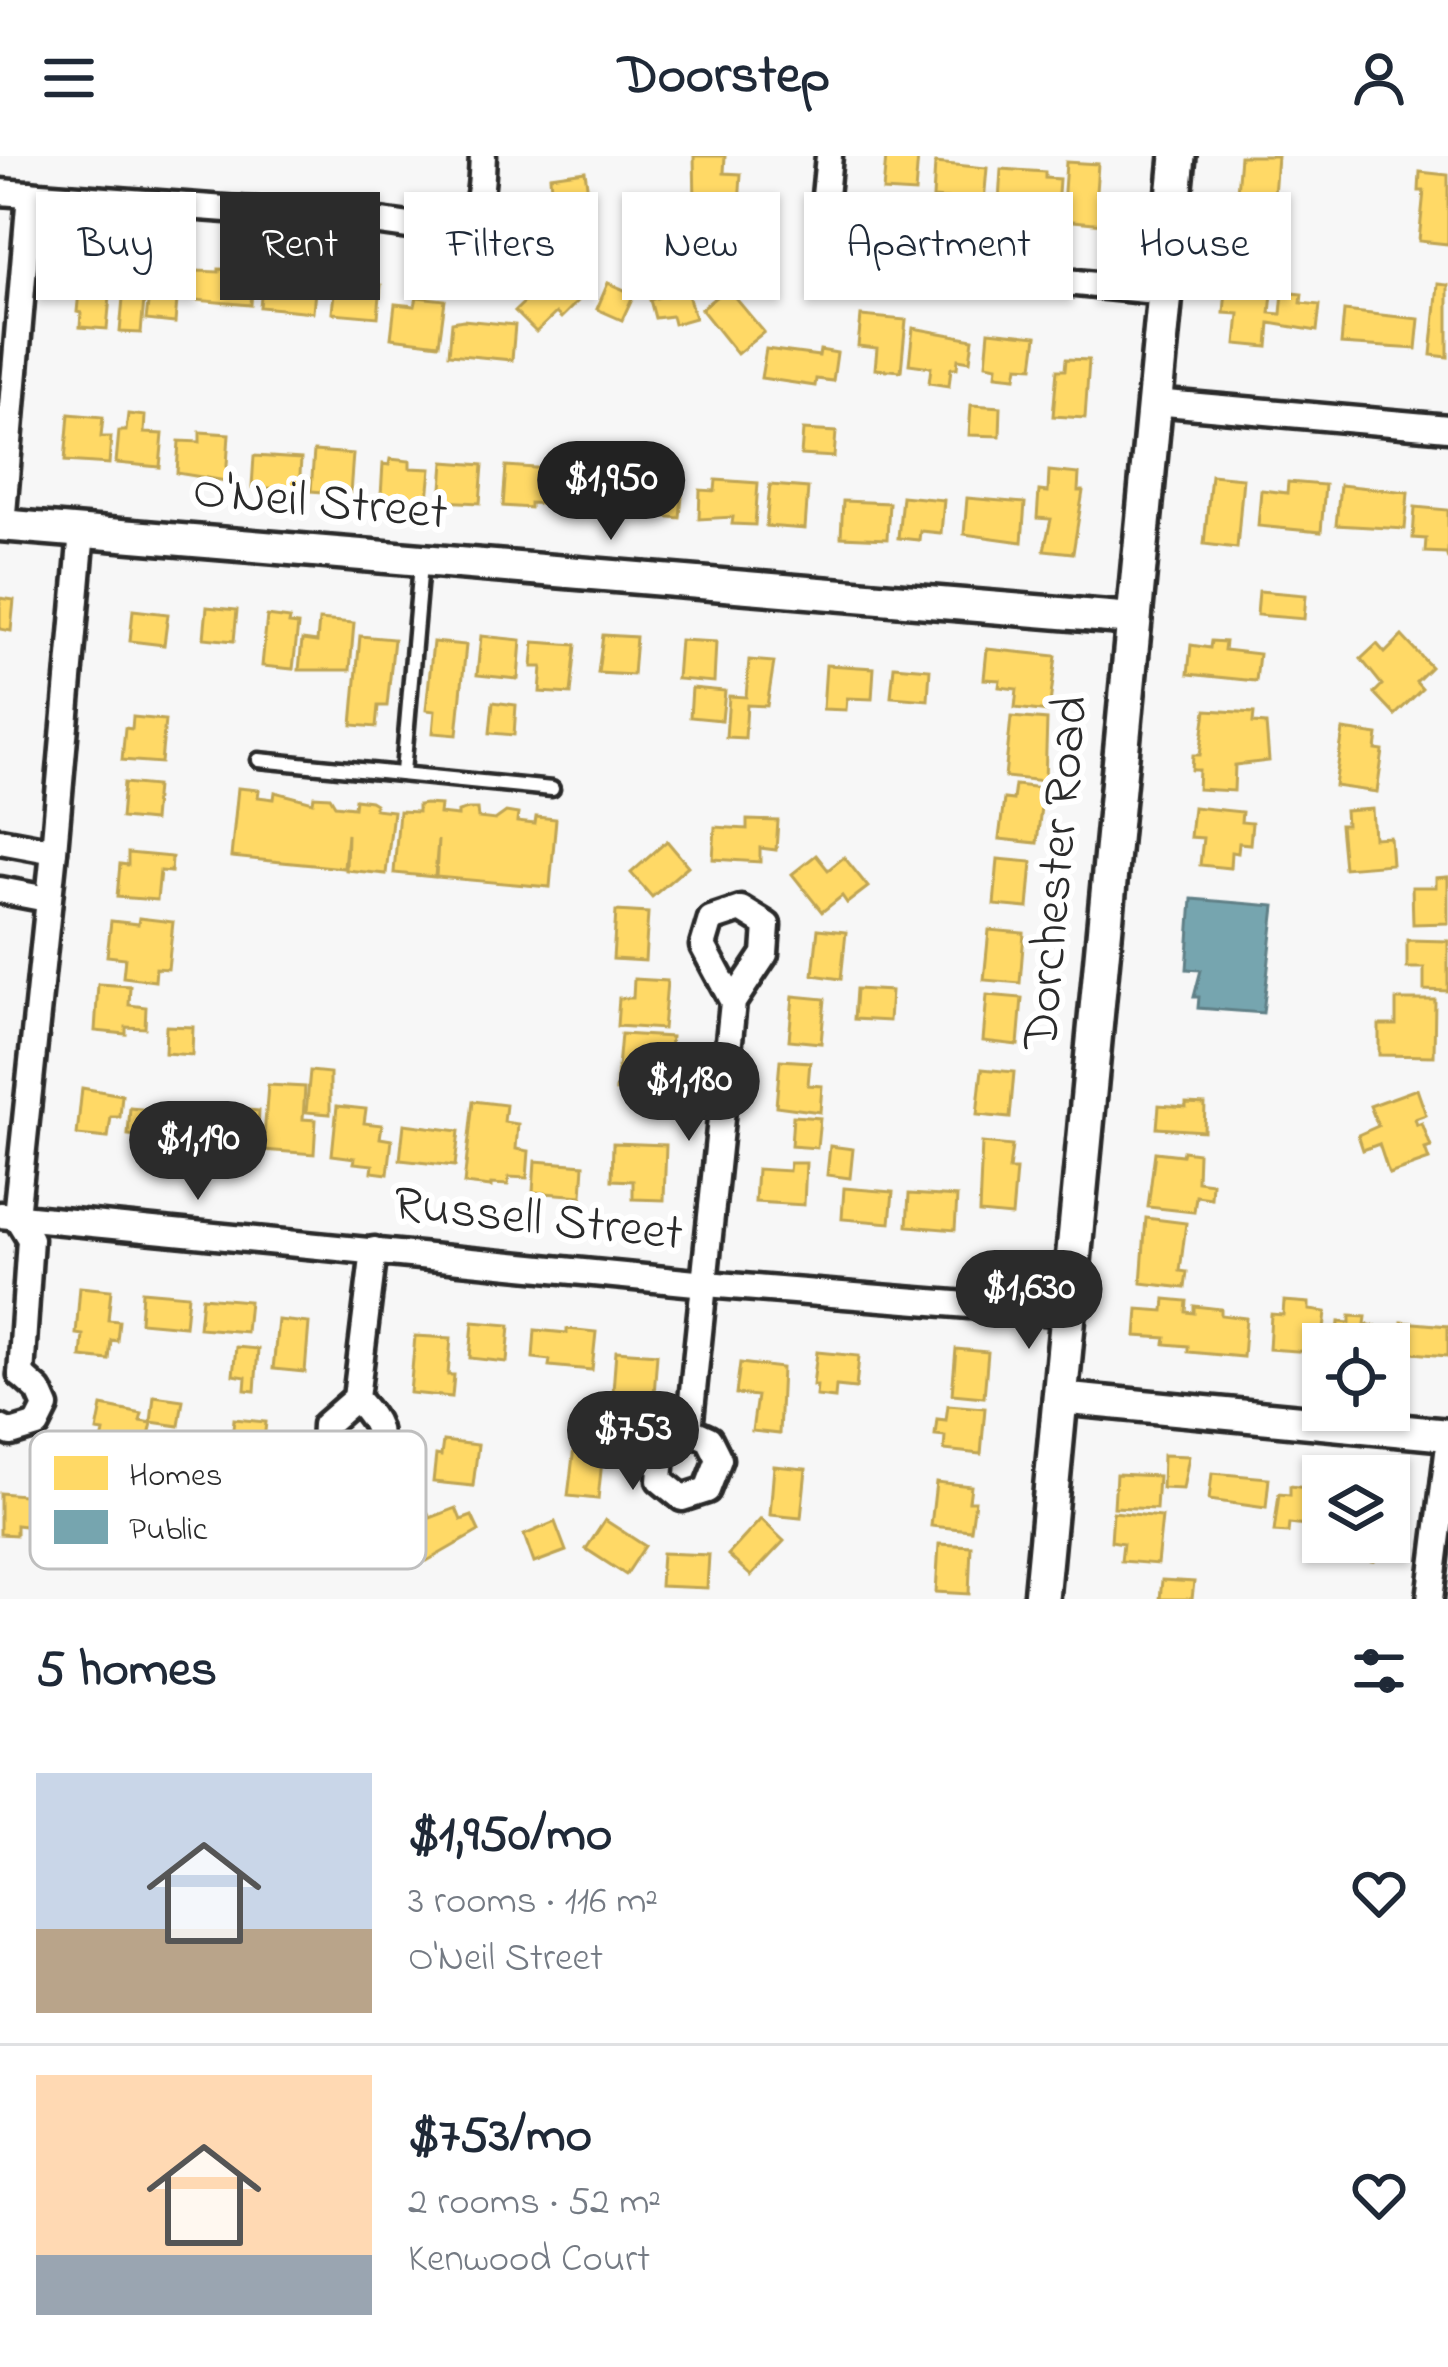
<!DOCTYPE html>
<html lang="en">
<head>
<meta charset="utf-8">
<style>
	:root { --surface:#fff; --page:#f6f6f7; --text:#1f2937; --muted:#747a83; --line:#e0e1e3; --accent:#2b2b2b }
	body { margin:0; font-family:"Indie Flower",sans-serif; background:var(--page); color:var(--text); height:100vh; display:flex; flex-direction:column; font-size:45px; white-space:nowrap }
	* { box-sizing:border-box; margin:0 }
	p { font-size:39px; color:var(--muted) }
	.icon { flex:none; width:66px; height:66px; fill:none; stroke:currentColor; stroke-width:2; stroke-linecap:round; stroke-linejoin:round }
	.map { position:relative; height:1443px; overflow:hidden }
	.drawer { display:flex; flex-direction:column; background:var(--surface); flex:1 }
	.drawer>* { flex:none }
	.hud { position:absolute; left:36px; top:36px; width:1377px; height:108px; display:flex; gap:24px }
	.fabs { position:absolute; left:1302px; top:1167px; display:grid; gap:24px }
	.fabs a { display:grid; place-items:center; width:108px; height:108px; border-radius:0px; background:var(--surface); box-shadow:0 3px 9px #0004; font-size:60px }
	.price { position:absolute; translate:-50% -102px; padding:0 27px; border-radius:42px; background:var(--accent); color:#fff; font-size:39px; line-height:78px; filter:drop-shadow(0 3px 6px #0008) }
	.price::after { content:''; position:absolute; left:50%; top:72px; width:36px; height:27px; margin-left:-18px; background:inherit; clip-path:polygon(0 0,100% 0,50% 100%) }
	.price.selected { background:#222; color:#fff }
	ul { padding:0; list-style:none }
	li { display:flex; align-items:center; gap:36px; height:300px; padding:0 36px }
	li+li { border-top:3px solid var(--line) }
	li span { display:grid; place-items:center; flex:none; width:336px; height:240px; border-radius:0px; color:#555 }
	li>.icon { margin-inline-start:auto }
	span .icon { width:144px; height:144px; fill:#fffc; stroke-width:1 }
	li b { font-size:51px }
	h2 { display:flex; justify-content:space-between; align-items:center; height:144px; padding:0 36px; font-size:51px }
	.chip { padding:0 42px; border-radius:0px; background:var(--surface); box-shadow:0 3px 9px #0004; font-size:42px; line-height:108px }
	.chip.selected { background:var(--accent); color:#fff }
	header { display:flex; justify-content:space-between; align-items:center; height:156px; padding:0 36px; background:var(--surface); font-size:54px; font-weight:800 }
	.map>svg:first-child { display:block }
	.homes { fill:#ffd966; stroke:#bfa554; stroke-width:3 }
	.public { fill:#76a5af; stroke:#608087; stroke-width:3 }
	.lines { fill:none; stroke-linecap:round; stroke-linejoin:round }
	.service-casing { stroke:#2b2b2b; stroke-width:21 }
	.minor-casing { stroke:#2b2b2b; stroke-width:33 }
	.tertiary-casing { stroke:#2b2b2b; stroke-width:39 }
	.secondary-casing { stroke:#2b2b2b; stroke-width:42 }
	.service { stroke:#fff; stroke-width:12 }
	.minor { stroke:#fff; stroke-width:24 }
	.tertiary { stroke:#fff; stroke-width:30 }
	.secondary { stroke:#fff; stroke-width:33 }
	.labels { text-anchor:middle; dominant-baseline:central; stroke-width:12; stroke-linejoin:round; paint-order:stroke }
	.street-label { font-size:51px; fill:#2b2b2b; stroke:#fff }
	.key { fill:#fff; stroke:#bfbfbf; stroke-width:3 }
	.key-label { font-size:33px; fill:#2b2b2b }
</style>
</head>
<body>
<header><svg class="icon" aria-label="menu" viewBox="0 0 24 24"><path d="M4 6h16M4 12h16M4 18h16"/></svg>Doorstep<svg class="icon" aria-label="person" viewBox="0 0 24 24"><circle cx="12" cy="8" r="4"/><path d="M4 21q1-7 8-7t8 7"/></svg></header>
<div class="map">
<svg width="1448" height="1443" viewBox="0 0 1448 1443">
	<rect width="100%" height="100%" fill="#f7f7f7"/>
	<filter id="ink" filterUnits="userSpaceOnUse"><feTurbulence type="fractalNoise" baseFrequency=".00833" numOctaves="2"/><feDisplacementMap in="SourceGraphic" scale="24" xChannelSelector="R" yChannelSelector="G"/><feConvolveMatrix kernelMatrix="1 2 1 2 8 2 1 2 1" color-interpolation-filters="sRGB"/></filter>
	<g filter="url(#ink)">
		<g class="homes">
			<path d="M694 0H725L724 17 741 18 739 50 695 47Z"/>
			<path d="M886 0H918L915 37 883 35Z"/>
			<path d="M1240 0H1277L1274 40 1237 37Z"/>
			<path d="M1066 6 1098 8 1096 36 1107 37 1105 68 1062 64Z"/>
			<path d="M935 7 987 12 984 46 933 42Z"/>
			<path d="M1001 13 1045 16V22L1059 23 1057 53 999 46Z"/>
			<path d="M585 15 594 80 555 85 550 20Z"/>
			<path d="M1420 16 1448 19V88L1419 85 1424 35H1419Z"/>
			<path d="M1240 48 1276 52 1269 128 1233 125Z"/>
			<path d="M694 56 735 59 727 103 690 100Z"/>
			<path d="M82 105 113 108 107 173 80 171 81 157 77 156Z"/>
			<path d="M140 107 180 111 175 167 146 164 149 139 137 138Z"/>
			<path d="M219 113 253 115 251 149 195 144 197 115 219 116Z"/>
			<path d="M557 115 582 141 561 162 556 157 536 176 515 155Z"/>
			<path d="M263 119 316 124 313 156 260 151Z"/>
			<path d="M335 125 381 129 378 161 332 157Z"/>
			<path d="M608 127 634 138 622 164 597 153Z"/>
			<path d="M1438 128 1448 129V201L1431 199Z"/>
			<path d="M686 132 695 162 674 168 672 160 655 162 650 144Z"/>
			<path d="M727 132 764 176 737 198 701 153Z"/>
			<path d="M1226 133 1272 138 1270 157 1281 158 1283 136 1302 138 1301 147 1320 149 1317 175 1270 167 1268 191 1236 188 1239 158 1224 157Z"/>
			<path d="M417 141 445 144 439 188 391 182 395 148 415 150Z"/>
			<path d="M123 142 144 144 141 177 120 176Z"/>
			<path d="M1344 155 1419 163 1416 193 1341 188Z"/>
			<path d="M861 160 906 164 901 215 875 213 877 192 858 190Z"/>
			<path d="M463 164 515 169 512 204 449 198 452 166Z"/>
			<path d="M913 172 973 183 970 205 958 203 957 212H951L949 230 929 227 931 211 909 208Z"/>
			<path d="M989 175 1037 180 1033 211 1018 210 1016 221 996 219 997 210 986 208Z"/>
			<path d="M766 193 819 200 820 194 837 197 833 225 816 223 815 230 761 222Z"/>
			<path d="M1066 203 1089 204 1085 262 1053 260 1057 214H1065Z"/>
			<path d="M971 249 1001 251 1000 280 969 279Z"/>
			<path d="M69 258 103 261 101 281H111L109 308 65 305Z"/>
			<path d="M128 258 145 260 144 277 163 278 160 311 116 307 119 275H126Z"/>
			<path d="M803 274 836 276 834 301 801 299Z"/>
			<path d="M200 276 229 278 226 325 177 317 179 285 200 286Z"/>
			<path d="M314 295 353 298 350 338 311 335Z"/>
			<path d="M254 300 301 303 299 334 252 331Z"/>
			<path d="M390 303 410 305V312L431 313 428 343 381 340 383 308 389 309Z"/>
			<path d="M444 306 483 309 480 347 441 345Z"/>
			<path d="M506 310 549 313 546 348 530 347V352L503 350Z"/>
			<path d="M568 314 627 318 624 355 580 352 581 341 566 339Z"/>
			<path d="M1049 315 1079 318 1078 335H1083L1073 397 1044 394 1051 363 1037 362 1039 335 1048 336Z"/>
			<path d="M1211 319 1243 322 1237 392 1204 388Z"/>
			<path d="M636 324 683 328 680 362 633 358Z"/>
			<path d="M716 324 758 327 755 369 732 368 733 361 699 363 700 334 715 335Z"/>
			<path d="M1288 326 1325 329 1321 376 1258 370 1261 334 1287 337Z"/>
			<path d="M770 329 808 332 805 373 766 370Z"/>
			<path d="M1340 329 1408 336 1405 373 1336 369Z"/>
			<path d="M902 340 944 344 941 377 920 375 919 384 898 382Z"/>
			<path d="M967 342 1025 347 1022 386 964 378Z"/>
			<path d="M843 345 889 347 887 383 841 381Z"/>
			<path d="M1415 351 1448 354V403L1446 397 1425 396 1426 383 1413 382Z"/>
			<path d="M1259 435 1306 439 1304 463 1257 459Z"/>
			<path d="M0 442 14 444 11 475 0 473Z"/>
			<path d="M207 451 237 454 234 485 204 482Z"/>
			<path d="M133 454 168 458 164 489 130 485Z"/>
			<path d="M267 460 290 463 289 468 298 469 293 513 262 510Z"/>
			<path d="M319 464 354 467 350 514H299L302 484 317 486Z"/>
			<path d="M603 479 636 481 633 519 598 517Z"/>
			<path d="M360 480 394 483 387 550H378L376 571 352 569Z"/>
			<path d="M481 480 521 484 518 523 477 519Z"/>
			<path d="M1402 480 1431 511 1416 526 1422 533 1395 559 1374 537 1382 529 1361 503 1377 488 1385 497Z"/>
			<path d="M680 484 716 486 714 526 677 523Z"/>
			<path d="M1211 485 1225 486 1224 494 1259 498 1256 525 1188 518 1191 489 1210 492Z"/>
			<path d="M433 486 466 489 457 579 433 577 435 555 426 554Z"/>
			<path d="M534 486 576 489 571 538 540 536 542 511H532Z"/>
			<path d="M987 493 1056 500 1049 556 1015 552 1017 533 999 531 1000 524 984 523Z"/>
			<path d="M749 504 774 506 767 550 747 549 745 582 726 581 729 540 746 541Z"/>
			<path d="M826 509 874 512 872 543 847 542 846 554 823 553Z"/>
			<path d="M894 510 930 513 928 544 891 541Z"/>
			<path d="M692 532 725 535 722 564 690 561Z"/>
			<path d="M493 546 516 549 514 579 490 577Z"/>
			<path d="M1206 554 1254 557 1253 567 1266 568 1269 605 1235 609 1234 635 1198 633 1199 614H1192L1193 599H1200Z"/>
			<path d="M133 561 165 564 161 607 122 604 125 572 132 573Z"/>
			<path d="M1011 561 1047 564 1045 625 1005 621Z"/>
			<path d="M1343 574 1378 579 1376 594 1383 595 1377 636 1335 630Z"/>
			<path d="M124 627 156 630 153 665 121 662Z"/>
			<path d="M1015 629 1043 632 1037 687 999 683 1004 643 1013 644Z"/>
			<path d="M238 632 259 634 258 641 274 643 275 636 313 646 314 640 330 641 335 649 354 651 355 643 370 645 375 648V653L393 655 386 718 346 714 347 678 344 712 231 701Z"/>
			<path d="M425 648 440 649 439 658 458 660V656L468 653H477L478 662 495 664 506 656 518 658 517 666 535 668 536 661 556 663 550 731 436 721 438 684 435 721 394 717 399 655 418 656V649Z"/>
			<path d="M1193 651 1242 656 1241 666 1252 667 1250 688 1239 687 1238 697 1231 696 1230 712 1200 709 1203 682 1190 681Z"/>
			<path d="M1372 653 1374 682 1390 681 1392 708 1344 712 1340 669H1346L1345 655Z"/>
			<path d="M747 664 778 665 776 694 760 692V706L713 703 715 671 747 673Z"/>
			<path d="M667 685 688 710 652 741 631 717Z"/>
			<path d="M128 697 172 701 171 716 160 715 157 744 117 741 120 708 128 709Z"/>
			<path d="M816 699 828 714 844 701 868 731 847 747 842 740 822 756 792 718Z"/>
			<path d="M998 703 1032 706 1028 752 994 749Z"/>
			<path d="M1448 721V767L1413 768 1412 731H1436V722Z"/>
			<path d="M616 755 648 757 645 805 613 803Z"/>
			<path d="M139 762 173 766 168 813 156 812 155 825 123 821 125 802 107 800 111 765 138 768Z"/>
			<path d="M818 773 846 776 841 823 813 819Z"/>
			<path d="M989 774 1024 777 1020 827 984 824Z"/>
			<path d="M1407 784 1448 785V835L1424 834V812H1407Z"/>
			<path d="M634 823 667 825 663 873 617 870 619 842H633Z"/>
			<path d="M98 828 130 830 129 849 146 851 145 872 126 871V878L95 875Z"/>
			<path d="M856 833 891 835 889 865 854 863Z"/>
			<path d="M987 839 1022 842 1018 889 983 885Z"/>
			<path d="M793 840 825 843 821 887 789 884Z"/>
			<path d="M1396 844H1435L1434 900 1379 899V869H1396Z"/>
			<path d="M166 870 193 871 192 899 165 897Z"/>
			<path d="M621 878 671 881 668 918 661 917 659 939 616 935Z"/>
			<path d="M780 904 810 906 808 929 822 930 820 956 776 950Z"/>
			<path d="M982 913 1014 916 1010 962 977 959Z"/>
			<path d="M310 915 330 917V958L306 956Z"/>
			<path d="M268 929 305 931 303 963 316 964 314 998 263 994Z"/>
			<path d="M82 932 122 939 120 961H111L108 982 77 979Z"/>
			<path d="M1417 933 1426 959 1415 963 1417 969 1422 967 1431 991 1425 993 1429 1004 1389 1018 1379 988 1363 994 1358 979 1378 970 1370 950Z"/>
			<path d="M473 945 506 949 504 966 518 968 516 993 529 995 527 1022 509 1021 508 1029 491 1028V1031L464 1028Z"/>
			<path d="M1186 947 1205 948 1204 975 1157 972 1159 949 1186 951Z"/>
			<path d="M337 950 366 953 364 967 382 969 380 982 392 984 388 1018 372 1016 373 1009 354 1007 355 1002 332 999Z"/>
			<path d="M200 951 259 955 257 988 243 987V991L197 983Z"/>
			<path d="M130 952 172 956 171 969 182 970 180 1003 144 1000 146 981 128 979Z"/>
			<path d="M793 960 820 962 817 992 791 990Z"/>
			<path d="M404 968 459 975 455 1010 400 1004Z"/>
			<path d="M613 987 666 989 664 1044 633 1043V1025L612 1024Z"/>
			<path d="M982 987 1012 990 1009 1014H1016L1012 1060 979 1057Z"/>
			<path d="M830 990 853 993 850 1022 827 1019Z"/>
			<path d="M1183 995 1198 997 1197 1025 1212 1027 1211 1042 1196 1040 1194 1056 1148 1051 1155 996 1182 999Z"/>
			<path d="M535 1005 584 1009 582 1040 533 1036Z"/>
			<path d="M790 1007H806L804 1049 755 1046 757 1013 789 1015Z"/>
			<path d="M844 1032 893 1036 890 1067 842 1063Z"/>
			<path d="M909 1038 957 1041 955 1074 907 1070Z"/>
			<path d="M1146 1062 1186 1067 1180 1115 1187 1116 1185 1132 1141 1127Z"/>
			<path d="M80 1131 111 1134 108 1164 119 1165 117 1185 111 1184 109 1204 81 1201 83 1179 76 1178Z"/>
			<path d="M142 1135 188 1139 185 1170 140 1166Z"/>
			<path d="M202 1141 249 1145 246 1176 199 1172Z"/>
			<path d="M1165 1143 1187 1145 1186 1156 1194 1157V1150L1221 1153V1159L1246 1162 1243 1201 1188 1196V1190L1165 1188 1166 1182 1136 1180 1138 1153 1164 1155Z"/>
			<path d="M1284 1145 1309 1147V1154L1326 1156 1322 1191 1310 1190V1196L1269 1193 1271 1158 1283 1159Z"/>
			<path d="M1350 1160 1366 1161 1365 1168 1396 1175 1393 1198 1389 1197V1188H1337L1339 1166 1350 1167Z"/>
			<path d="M278 1164 309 1167 305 1216 273 1213Z"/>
			<path d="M473 1166 510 1169 507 1206 470 1202Z"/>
			<path d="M1402 1166 1448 1170V1200L1400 1196Z"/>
			<path d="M567 1173 596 1176 592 1214 549 1210 550 1204 533 1202 535 1174 567 1177Z"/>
			<path d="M415 1180 451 1182 448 1219H454L452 1241 410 1237Z"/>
			<path d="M236 1191 258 1193 255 1235 245 1234 246 1221 233 1219Z"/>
			<path d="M956 1193 988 1196 984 1241 952 1238Z"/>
			<path d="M616 1195 657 1198 653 1253 625 1251 626 1236 613 1235Z"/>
			<path d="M817 1196 859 1200 856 1232 836 1230 835 1242 816 1240 817 1229H813Z"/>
			<path d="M740 1207 782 1212 779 1278 752 1275 757 1240 736 1238Z"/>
			<path d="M154 1240 183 1244 179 1270 151 1266Z"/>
			<path d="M948 1249 985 1252 981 1298 944 1294 945 1280 935 1279 937 1263 946 1264Z"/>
			<path d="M102 1250 142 1258 140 1265 152 1267 148 1284 137 1282 132 1306 99 1299 104 1276 97 1275Z"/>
			<path d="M234 1263 266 1266 261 1313 229 1309Z"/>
			<path d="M443 1285 478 1289 473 1330 433 1326 436 1299 441 1300Z"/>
			<path d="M574 1292 603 1295 598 1343 568 1340Z"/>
			<path d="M1163 1299 1189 1300 1183 1333 1162 1332Z"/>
			<path d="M774 1310 806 1313 801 1362 770 1359Z"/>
			<path d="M1212 1317 1269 1322 1266 1352 1209 1344Z"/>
			<path d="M1116 1318 1158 1320 1156 1353 1114 1351Z"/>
			<path d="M936 1326 971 1330 969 1345H975L971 1374 931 1370Z"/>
			<path d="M1290 1330 1323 1334V1372L1289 1368 1288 1377 1274 1376 1279 1338 1290 1339Z"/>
			<path d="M0 1337 36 1340 34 1371 16 1369V1379L0 1378Z"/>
			<path d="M425 1352 430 1362 456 1352 461 1364 472 1360 479 1375 427 1405 421 1392 396 1402 382 1369Z"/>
			<path d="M1113 1356 1162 1361 1157 1408 1121 1405 1123 1387 1111 1385Z"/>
			<path d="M761 1363 784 1385 751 1420 728 1399Z"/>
			<path d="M605 1364 645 1390 626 1419 586 1393Z"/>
			<path d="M555 1366 566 1395 534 1407 524 1379Z"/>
			<path d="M85 1379 87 1385 95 1383 100 1389 106 1407 68 1418 59 1388Z"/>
			<path d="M1342 1386H1376L1374 1405 1344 1402Z"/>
			<path d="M939 1388 971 1390 969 1438 936 1436Z"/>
			<path d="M662 1397 709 1399 707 1432 660 1430Z"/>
			<path d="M1162 1424 1194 1426 1192 1443H1160Z"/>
		</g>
		<path class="public" d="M1192 743 1275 750 1263 857 1198 852 1199 841H1194L1201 814 1187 813Z"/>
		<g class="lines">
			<g class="service-casing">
				<g id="service">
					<path d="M259 604 552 633"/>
					<path d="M403 616 421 408"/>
				</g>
			</g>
			<g class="minor-casing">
				<g id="minor">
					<path d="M829 0 823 60 826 97 848 104 1165 136"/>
					<path d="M0 36 359 63 452 76C484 63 481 30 483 0"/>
					<path d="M1154 246 1448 272"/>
					<path d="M2 369 30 38"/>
					<path d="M0 685 54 695"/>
					<path d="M0 734 47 743"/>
					<path d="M0 1059 706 1128 1068 1157"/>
					<path d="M16 1060 54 695 82 375"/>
					<path d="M16 1060 30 1083 21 1219"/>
					<path d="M356 1242C374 1264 384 1271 374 1300L356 1306 337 1304 324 1288 325 1269 356 1242 374 1094"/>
					<path d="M0 1272 11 1277 37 1269 46 1251 39 1235 21 1219"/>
					<path d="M689 1274 709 1283 719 1303 707 1334 682 1342 660 1324 662 1299 689 1274 733 846 765 798 767 769 741 753 711 763 703 790 733 846"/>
					<path d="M1430 1443 1448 1297"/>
				</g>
			</g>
			<g class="tertiary-casing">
				<g id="tertiary">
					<path d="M0 369 1133 463"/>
					<path d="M1059 1242 1448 1279"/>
				</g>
			</g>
			<g class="secondary-casing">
				<path id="secondary" d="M1041 1443 1178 0"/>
			</g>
			<use href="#service" class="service"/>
			<use href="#minor" class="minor"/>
			<use href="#tertiary" class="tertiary"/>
			<use href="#secondary" class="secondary"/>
		</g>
	</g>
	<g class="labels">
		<g class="street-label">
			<text transform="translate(320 348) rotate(5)">O'Neil Street</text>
			<text transform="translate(1058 717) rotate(-85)">Dorchester Road</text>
			<text transform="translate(538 1065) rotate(6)">Russell Street</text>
		</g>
	</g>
	<rect x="30" y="1275" width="396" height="138" rx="18" class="key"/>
	<rect x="54" y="1300" width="54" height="34" fill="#ffd966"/>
	<rect x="54" y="1354" width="54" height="34" fill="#76a5af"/>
	<g class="key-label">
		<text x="129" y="1329">Homes</text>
		<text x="129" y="1383">Public</text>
	</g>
</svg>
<div class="fabs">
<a><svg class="icon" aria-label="locate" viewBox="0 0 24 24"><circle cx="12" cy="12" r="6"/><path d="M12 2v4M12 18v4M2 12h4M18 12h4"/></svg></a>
<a><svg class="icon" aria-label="layers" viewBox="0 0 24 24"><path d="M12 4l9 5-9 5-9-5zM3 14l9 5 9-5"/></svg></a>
</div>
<b class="price selected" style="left:611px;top:387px">$1,950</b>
<b class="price" style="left:689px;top:988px">$1,180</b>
<b class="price" style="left:198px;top:1047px">$1,190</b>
<b class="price" style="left:1029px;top:1196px">$1,630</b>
<b class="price" style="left:633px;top:1337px">$753</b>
<div class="hud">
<a class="chip">Buy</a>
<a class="chip selected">Rent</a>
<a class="chip">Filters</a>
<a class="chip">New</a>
<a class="chip">Apartment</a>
<a class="chip">House</a>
</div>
</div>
<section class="drawer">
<h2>5 homes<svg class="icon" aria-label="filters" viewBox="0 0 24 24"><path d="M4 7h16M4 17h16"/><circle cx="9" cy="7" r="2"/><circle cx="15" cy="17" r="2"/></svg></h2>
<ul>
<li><span style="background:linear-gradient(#c9d6e8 65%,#b9a48a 0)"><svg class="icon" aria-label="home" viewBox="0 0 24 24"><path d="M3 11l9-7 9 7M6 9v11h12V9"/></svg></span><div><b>$1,950/mo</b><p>3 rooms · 116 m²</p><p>O'Neil Street</p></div><svg class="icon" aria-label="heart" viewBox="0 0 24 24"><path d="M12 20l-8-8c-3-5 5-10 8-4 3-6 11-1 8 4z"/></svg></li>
<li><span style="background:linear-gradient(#ffd9b3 75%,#9aa5b1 0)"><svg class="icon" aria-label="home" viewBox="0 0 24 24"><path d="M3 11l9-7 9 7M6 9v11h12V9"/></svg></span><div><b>$753/mo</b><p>2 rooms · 52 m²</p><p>Kenwood Court</p></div><svg class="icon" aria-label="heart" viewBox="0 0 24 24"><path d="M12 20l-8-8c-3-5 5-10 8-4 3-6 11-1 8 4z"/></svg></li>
</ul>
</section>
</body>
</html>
